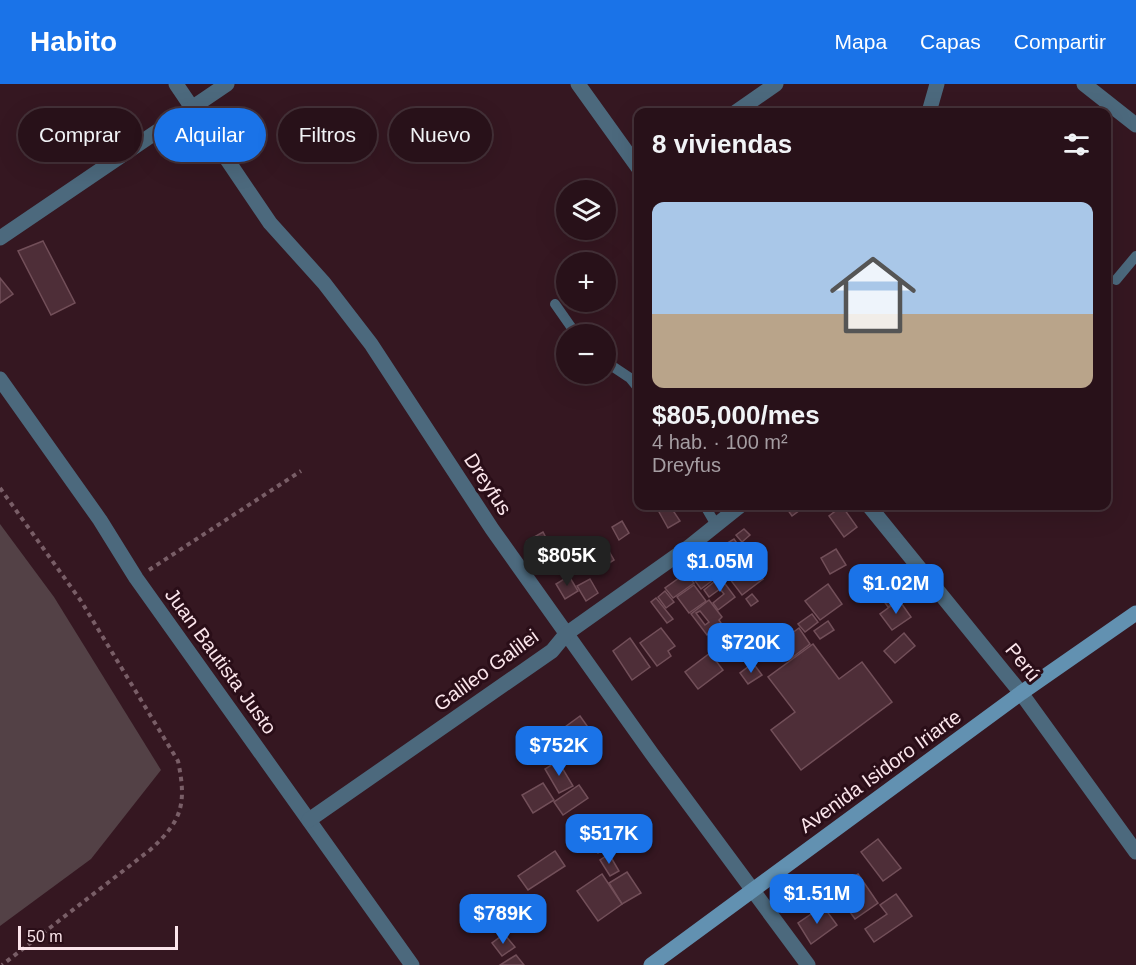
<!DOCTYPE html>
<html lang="es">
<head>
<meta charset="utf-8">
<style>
	:root { --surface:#281119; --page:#341f26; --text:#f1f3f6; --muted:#a59da2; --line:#443138; --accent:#1a73e8 }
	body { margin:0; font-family:Helvetica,sans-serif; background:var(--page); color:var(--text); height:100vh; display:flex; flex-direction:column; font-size:22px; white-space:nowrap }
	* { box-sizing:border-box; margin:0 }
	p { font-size:20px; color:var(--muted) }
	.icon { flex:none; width:33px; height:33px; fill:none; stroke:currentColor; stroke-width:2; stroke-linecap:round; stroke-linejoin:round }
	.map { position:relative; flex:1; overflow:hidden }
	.panel { position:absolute; left:634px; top:24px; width:477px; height:402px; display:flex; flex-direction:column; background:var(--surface); border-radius:12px; box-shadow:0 6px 24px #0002,0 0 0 2px var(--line) }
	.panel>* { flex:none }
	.banner { position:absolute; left:18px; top:24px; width:526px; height:54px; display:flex; gap:12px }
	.buttons { position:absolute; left:556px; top:96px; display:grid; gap:12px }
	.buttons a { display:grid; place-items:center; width:60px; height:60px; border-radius:50%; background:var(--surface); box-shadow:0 6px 24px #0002,0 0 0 2px var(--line); font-size:30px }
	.scale { position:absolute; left:18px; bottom:15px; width:160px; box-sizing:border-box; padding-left:6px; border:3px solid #fbe5eb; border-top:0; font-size:16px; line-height:21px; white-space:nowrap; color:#fbe5eb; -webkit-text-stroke:4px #2a0e18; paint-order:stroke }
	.price { position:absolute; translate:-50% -51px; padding:0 14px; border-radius:12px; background:var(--accent); color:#fff; font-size:20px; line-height:39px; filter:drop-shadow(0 2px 3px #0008) }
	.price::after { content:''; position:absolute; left:50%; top:36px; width:18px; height:14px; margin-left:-9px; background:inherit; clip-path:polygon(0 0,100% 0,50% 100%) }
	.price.active { background:#222; color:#fff }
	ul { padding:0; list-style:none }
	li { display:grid; align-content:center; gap:12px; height:318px; padding:0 18px }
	li span { display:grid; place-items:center; height:186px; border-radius:12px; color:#555 }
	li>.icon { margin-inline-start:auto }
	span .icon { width:108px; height:108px; fill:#fffc; stroke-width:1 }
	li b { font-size:26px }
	h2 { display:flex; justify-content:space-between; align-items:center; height:72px; padding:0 18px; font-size:26px }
	.tag { padding:0 21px; border-radius:27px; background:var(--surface); box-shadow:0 6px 24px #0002,0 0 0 2px var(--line); font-size:21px; line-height:54px }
	.tag.active { background:var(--accent); color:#fff }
	header { display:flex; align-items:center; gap:36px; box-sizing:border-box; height:84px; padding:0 30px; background:var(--accent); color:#fff }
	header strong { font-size:28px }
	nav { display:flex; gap:33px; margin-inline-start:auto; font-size:21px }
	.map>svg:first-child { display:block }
	.green { fill:#534146 }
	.building { fill:#4e2e38; stroke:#724f59; stroke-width:1.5; fill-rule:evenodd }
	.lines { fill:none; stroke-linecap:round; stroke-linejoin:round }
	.path { stroke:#795e67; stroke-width:4; stroke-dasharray:4.5 4.5; stroke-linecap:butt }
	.lane { stroke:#4c697d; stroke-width:10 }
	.street { stroke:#4c697d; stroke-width:15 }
	.secondary { stroke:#6291b1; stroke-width:15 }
	.labels { text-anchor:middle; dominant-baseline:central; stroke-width:6; stroke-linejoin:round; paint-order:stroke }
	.street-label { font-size:20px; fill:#fbe5eb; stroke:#2a0e18 }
</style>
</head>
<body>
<header>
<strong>Habito</strong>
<nav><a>Mapa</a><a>Capas</a><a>Compartir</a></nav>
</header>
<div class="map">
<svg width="1136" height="881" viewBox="0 0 1136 881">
	<rect width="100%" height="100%" fill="#351721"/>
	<path class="green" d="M0 440 54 513 161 686 91 775 0 842Z"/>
	<g class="building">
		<path d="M43 157 75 219 51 231 18 167Z"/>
		<path d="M0 194 13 210 0 219Z"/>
		<path d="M666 422H670L680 437 668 444 658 426Z"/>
		<path d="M785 422H801L803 424 792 432Z"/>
		<path d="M842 422 857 443 844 453 829 432Z"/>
		<path d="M622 437 629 449 619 456 612 443Z"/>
		<path d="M744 445 750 451 742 458 736 451Z"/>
		<path d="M543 448 551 463 536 471 527 457Z"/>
		<path d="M602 455 614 476 595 488 582 466Z"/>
		<path d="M734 455 743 468 733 475 724 461Z"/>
		<path d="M565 458 572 471 553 480 546 468Z"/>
		<path d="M705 464 711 473 690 488 684 480Z"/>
		<path d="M836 465 846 481 830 490 821 474Z"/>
		<path d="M744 470 763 495 742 511 723 486Z"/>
		<path d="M546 472 552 484 543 488 537 476Z"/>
		<path d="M710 475 721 490 701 505 690 490Z"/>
		<path d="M686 489 694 499 673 514 665 504Z"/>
		<path d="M569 492 578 507 565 515 556 500Z"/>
		<path d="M720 493 735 513 718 526 713 519 724 510 720 505 709 513 704 506Z"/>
		<path d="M590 495 598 509 586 517 577 502Z"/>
		<path d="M828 500 842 520 820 536 805 517Z"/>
		<path d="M694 501 706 517 689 529 677 513Z"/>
		<path d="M895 504 902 513 888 523 881 513Z"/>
		<path d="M665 507 674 518 666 524 658 513Z"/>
		<path d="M752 510 758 517 751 522 746 515Z"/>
		<path d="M656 514 673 535 667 539 651 518Z"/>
		<path d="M709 516 722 533 719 536 721 539 707 551 691 530ZM700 527 709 538 705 541 696 529Z"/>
		<path d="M899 516 911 533 892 546 880 530Z"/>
		<path d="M812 530 818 538 805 548 798 540Z"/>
		<path d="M828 537 834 546 820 555 814 547Z"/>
		<path d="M661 544 675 562 668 567 671 572 657 582 640 559Z"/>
		<path d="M799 544 810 560 789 576 777 560Z"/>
		<path d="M724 547 730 556 721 562 715 554Z"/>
		<path d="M904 549 915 562 895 579 884 567Z"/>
		<path d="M630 554 650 583 632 596 613 567Z"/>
		<path d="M813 560 839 595 862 578 892 618 801 686 771 646 795 628 768 593Z"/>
		<path d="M710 569 723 586 698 605 685 588Z"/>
		<path d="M753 579 762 591 748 600 740 589Z"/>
		<path d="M580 632 590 646 572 660 561 646Z"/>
		<path d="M558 677 573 702 559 709 545 685Z"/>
		<path d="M543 699 554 716 533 729 522 711Z"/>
		<path d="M579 701 588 714 563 731 554 718Z"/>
		<path d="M606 731 621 754 598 769 584 746Z"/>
		<path d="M878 755 901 784 883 797 861 768Z"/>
		<path d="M555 767 565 782 528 806 518 792Z"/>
		<path d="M609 770 619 787 610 792 600 776Z"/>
		<path d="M627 788 641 809 622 820 609 799Z"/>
		<path d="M602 790 622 820 598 837 577 807Z"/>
		<path d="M858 790 878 819 855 835 834 806Z"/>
		<path d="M896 810 912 832 874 858 865 845 887 830 880 821Z"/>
		<path d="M823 822 837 841 811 860 798 839Z"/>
		<path d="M504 850 515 863 502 872 492 859Z"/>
		<path d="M516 871 524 881H500Z"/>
	</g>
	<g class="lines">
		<g class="path">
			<path d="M0 404 81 517 178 677C187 720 182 737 150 766L2 881"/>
			<path d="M149 486 301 387"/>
		</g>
		<g class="lane">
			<path d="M1116 196 1136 172"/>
			<path d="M555 220 576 250"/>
			<path d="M606 278 630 294 639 305"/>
			<path d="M705 422 716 441"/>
		</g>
		<g class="street">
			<path d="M176 0 270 139 324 199 371 260 492 445 652 670 808 881"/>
			<path d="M578 0 639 85"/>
			<path d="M1084 0 1136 41"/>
			<path d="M736 28 776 0"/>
			<path d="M929 28 937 0"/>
			<path d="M0 154 227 0"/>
			<path d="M0 295 100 436 136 494 412 881"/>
			<path d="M869 422 1021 609 1136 768"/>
			<path d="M309 736 552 567 566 550 690 462 740 422"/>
		</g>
		<path class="secondary" d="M651 881 1021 609 1136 529"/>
	</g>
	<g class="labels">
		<g class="street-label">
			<text transform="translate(488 400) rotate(57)">Dreyfus</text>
			<text transform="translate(221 577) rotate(54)">Juan Bautista Justo</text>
			<text transform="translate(1023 578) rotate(51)">Perú</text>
			<text transform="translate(486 586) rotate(-36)">Galileo Galilei</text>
			<text transform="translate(880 687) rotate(-36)">Avenida Isidoro Iriarte</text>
		</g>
	</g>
</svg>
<div class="buttons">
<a><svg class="icon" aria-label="layers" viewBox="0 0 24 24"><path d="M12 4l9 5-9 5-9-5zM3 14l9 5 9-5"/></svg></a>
<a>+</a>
<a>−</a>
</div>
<div class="scale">50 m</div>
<b class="price active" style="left:567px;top:503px">$805K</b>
<b class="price" style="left:720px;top:509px">$1.05M</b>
<b class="price" style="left:896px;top:531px">$1.02M</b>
<b class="price" style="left:751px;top:590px">$720K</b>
<b class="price" style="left:559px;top:693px">$752K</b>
<b class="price" style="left:609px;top:781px">$517K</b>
<b class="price" style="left:817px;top:841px">$1.51M</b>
<b class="price" style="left:503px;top:861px">$789K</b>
<div class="banner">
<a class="tag">Comprar</a>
<a class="tag active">Alquilar</a>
<a class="tag">Filtros</a>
<a class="tag">Nuevo</a>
</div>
<section class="panel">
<h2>8 viviendas<svg class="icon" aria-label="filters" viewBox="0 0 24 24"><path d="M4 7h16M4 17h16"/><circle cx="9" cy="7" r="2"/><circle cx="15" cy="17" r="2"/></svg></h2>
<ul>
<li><span style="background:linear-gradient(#a9c7e8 60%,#b9a48a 0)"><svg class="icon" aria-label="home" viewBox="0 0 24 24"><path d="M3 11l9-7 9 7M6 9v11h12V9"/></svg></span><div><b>$805,000/mes</b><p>4 hab. · 100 m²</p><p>Dreyfus</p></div></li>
</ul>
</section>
</div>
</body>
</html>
